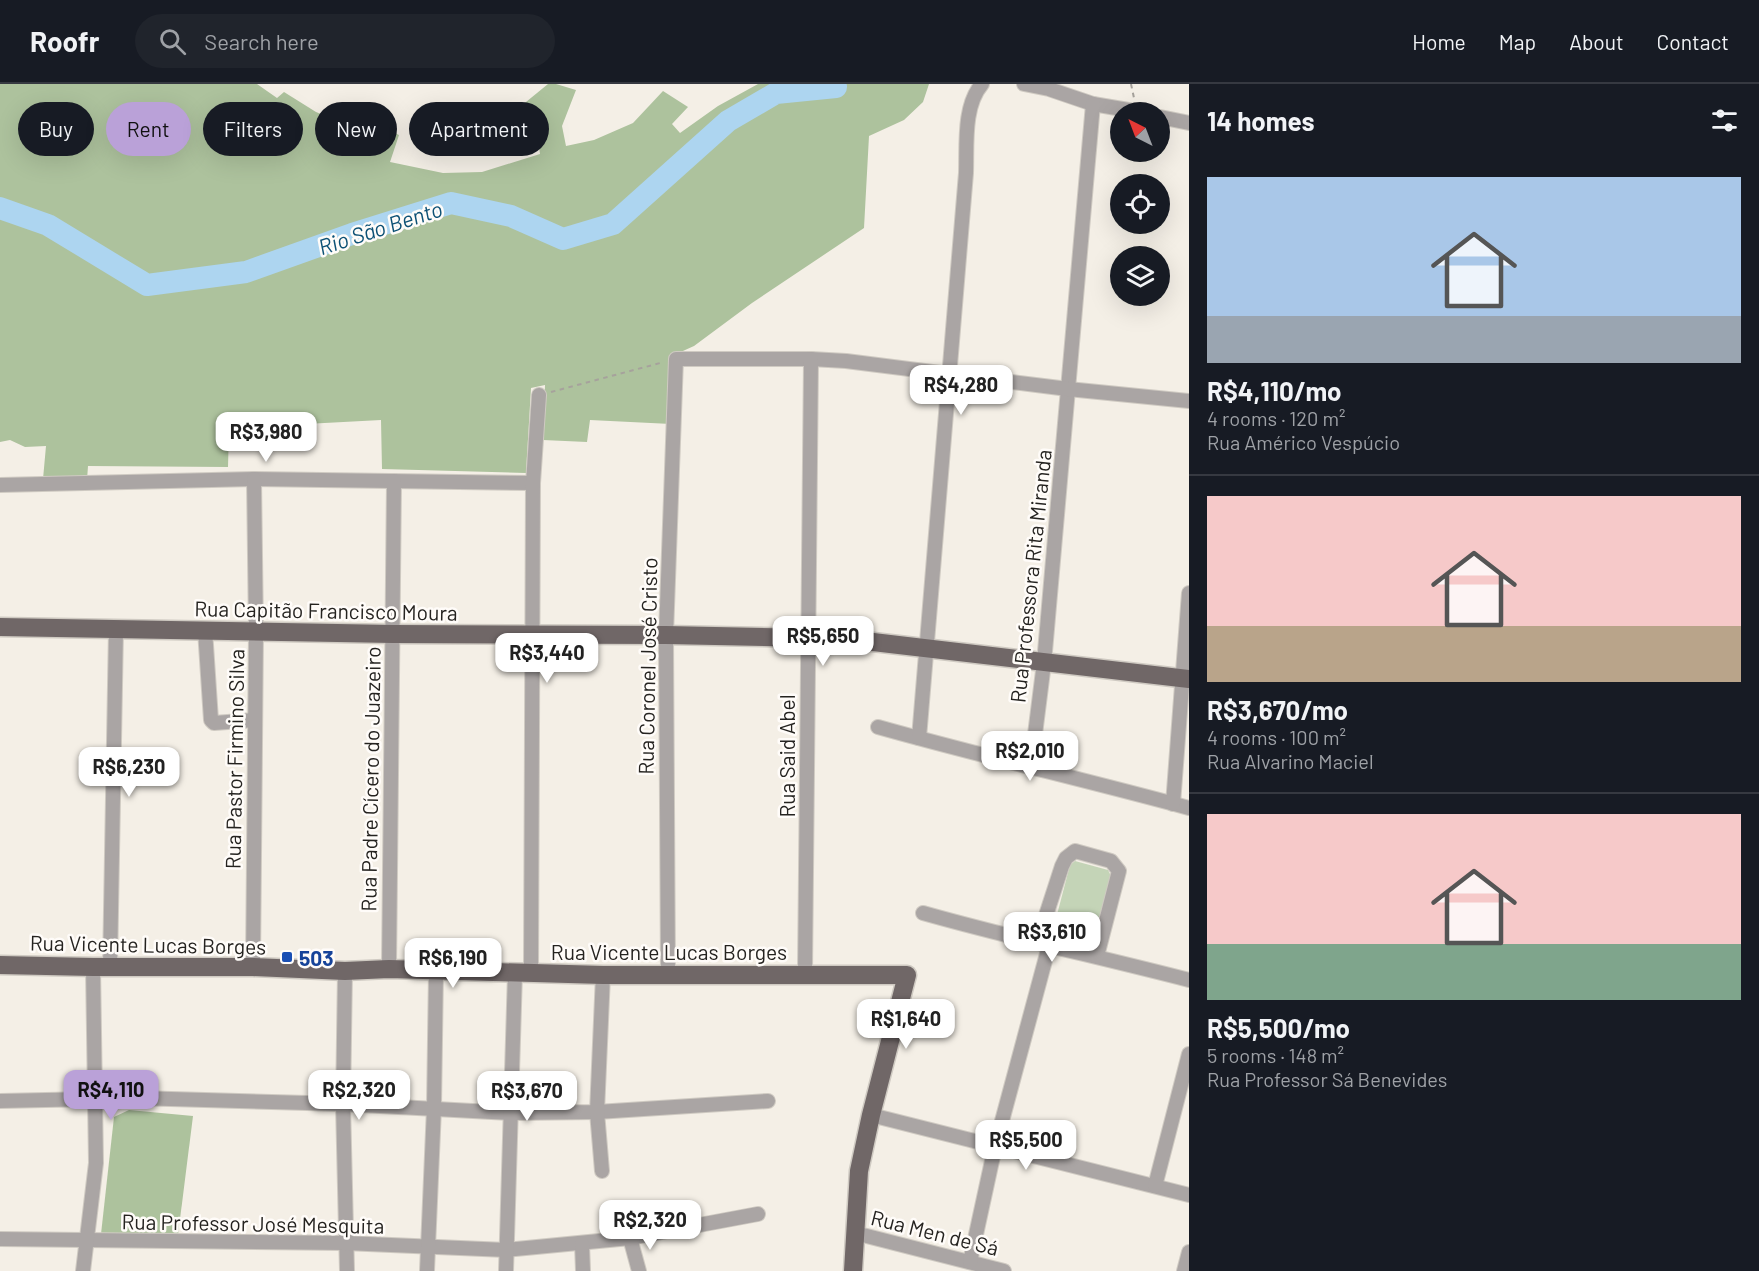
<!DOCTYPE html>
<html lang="en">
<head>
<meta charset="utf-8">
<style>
	:root { --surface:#171b24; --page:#20242c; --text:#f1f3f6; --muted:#9ea1a6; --line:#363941; --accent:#baa1d8 }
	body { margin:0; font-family:Barlow,sans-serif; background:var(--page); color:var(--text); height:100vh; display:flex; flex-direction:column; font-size:22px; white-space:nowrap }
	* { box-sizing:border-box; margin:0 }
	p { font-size:20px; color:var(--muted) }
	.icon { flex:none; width:33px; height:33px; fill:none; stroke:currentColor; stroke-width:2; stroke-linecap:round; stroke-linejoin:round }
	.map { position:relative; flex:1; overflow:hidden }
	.drawer { display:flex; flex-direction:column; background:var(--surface); width:570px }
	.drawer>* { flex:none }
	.hud { position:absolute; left:18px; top:18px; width:570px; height:54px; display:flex; gap:12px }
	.needle { width:39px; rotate:318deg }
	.fabs { position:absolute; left:1110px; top:18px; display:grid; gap:12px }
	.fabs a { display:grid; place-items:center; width:60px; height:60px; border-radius:50%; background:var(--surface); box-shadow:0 6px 24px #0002; font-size:30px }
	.price { position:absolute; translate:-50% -51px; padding:0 14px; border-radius:12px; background:#fff; color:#222; font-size:20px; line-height:39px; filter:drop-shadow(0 2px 3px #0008) }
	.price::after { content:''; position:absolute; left:50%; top:36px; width:18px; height:14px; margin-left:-9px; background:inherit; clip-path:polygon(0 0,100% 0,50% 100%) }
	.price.active { background:var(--accent); color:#111 }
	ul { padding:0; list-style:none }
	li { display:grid; align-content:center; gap:12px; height:318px; padding:0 18px }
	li+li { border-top:2px solid var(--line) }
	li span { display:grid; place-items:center; height:186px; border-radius:0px; color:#555 }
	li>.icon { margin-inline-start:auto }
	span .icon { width:108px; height:108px; fill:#fffc; stroke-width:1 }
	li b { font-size:26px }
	h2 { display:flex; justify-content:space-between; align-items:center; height:72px; padding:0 18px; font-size:26px }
	.chip { padding:0 21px; border-radius:27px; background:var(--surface); box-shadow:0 6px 24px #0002; font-size:21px; line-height:54px }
	.chip.active { background:var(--accent); color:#111 }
	header { display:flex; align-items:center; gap:36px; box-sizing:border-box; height:84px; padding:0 30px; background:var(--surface); border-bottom:2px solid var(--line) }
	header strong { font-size:28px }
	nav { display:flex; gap:33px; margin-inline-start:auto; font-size:21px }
	.search { width:420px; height:54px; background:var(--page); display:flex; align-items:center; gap:15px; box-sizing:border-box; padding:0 21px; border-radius:33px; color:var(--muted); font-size:22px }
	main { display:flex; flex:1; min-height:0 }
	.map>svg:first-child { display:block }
	.green { fill:#c4d4b7 }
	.forest { fill:#adc29d }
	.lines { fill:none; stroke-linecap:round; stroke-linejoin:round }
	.river { stroke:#add5f0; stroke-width:22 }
	.minor-casing { stroke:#cfcac2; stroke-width:16 }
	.major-casing { stroke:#cfcac2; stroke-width:21 }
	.path { stroke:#a6a29c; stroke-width:2; stroke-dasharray:4.5 4.5; stroke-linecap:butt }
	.minor { stroke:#aaa5a4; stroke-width:14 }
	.major { stroke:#706767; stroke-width:18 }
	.transit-dot { fill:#1a4fb4; stroke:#fffcf9; stroke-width:2 }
	.labels { text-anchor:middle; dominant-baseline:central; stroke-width:5; stroke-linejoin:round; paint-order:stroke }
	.street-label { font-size:21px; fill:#252320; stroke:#fffcf9 }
	.transit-label { font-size:21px; font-weight:bold; fill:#164399; stroke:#fffcf9; text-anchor:start }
	.water-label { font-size:22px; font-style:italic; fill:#0d5175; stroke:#fffcf9 }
</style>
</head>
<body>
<header>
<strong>Roofr</strong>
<div class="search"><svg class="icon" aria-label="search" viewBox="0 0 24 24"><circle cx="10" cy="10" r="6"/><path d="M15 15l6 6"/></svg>Search here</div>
<nav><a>Home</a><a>Map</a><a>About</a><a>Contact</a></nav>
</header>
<main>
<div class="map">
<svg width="1189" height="1187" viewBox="0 0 1189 1187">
	<rect width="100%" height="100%" fill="#f4efe6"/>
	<path class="green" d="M1075 777 1108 786 1111 792 1092 860 1086 865 1057 858 1052 850 1070 781Z"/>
	<g class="forest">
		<path d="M0 0H257L277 14 284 8 316 28 368 49 373 39 399 51 390 78 443 89 482 88 540 70 536 42 500 50 499 28 526 18 548 0H556L576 6 562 42 566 62 594 56 633 39 663 7 688 23 672 40 680 49 718 22 758 0H929L923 18 904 36 869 52 864 144 752 219 694 262 674 271 671 340 590 336 587 358 543 356 545 301 531 304 526 389 382 385 381 336 229 344 228 383 88 382 87 396 43 395 46 362 25 363 10 356 0 358Z"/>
		<path d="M129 1026 193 1032 178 1151 101 1150 114 1033Z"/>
	</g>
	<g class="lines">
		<path class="river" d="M0 124 48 141 147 201 246 188 352 150 451 119 511 132 563 155 613 140 728 37 776 9 836 3"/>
		<g class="minor-casing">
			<g id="minor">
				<path d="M1024 0 1049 5 1093 20 1140 28"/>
				<path d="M1160 33 1189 39"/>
				<path d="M0 401 254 395 533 399"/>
				<path d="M205 546 211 636 214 639 255 636"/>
				<path d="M878 643C981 672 1086 696 1189 724"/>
				<path d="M919 654 966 89C967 61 963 22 982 0"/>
				<path d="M1031 682 1044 579 1093 20"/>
				<path d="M1173 720 1189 509"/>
				<path d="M923 829C1011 854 1100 873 1189 896"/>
				<path d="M1037 859 1062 782 1066 774 1075 767 1111 777 1119 787 1097 872"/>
				<path d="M110 883 116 545"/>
				<path d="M253 883 256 547 254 395"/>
				<path d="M389 885 394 397"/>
				<path d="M345 887 343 1020 347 1187"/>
				<path d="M531 888 533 399 539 311"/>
				<path d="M668 890 666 551 676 275H811L846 277 1068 305 1189 317"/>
				<path d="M805 890 811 275"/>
				<path d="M0 1017 137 1014 343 1020 512 1029 597 1028 768 1017"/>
				<path d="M871 1031 1189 1111"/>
				<path d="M602 1087 597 1028 603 891"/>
				<path d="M1155 1102 1189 970"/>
				<path d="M855 1149 1004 1187"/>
				<path d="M630 1154 639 1187"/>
				<path d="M0 1155 345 1159 506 1166 630 1154 758 1130"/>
				<path d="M582 1160 583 1187"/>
				<path d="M970 1178 995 1063 1049 862"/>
				<path d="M83 1187 96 1079 93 883"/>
				<path d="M427 1187 434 1024 436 887"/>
				<path d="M506 1187 515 889"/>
				<path d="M1184 1187 1189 1168"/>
			</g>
		</g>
		<g class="major-casing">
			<g id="major">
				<path d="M0 543 393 550 666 551 807 554 873 558 1189 595"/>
				<path d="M0 881 93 883H253L345 887 389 885 603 891H907L871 1031 859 1087 853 1187"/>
			</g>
		</g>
		<g class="path">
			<path d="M1131 0 1134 14"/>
			<path d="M551 308 664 278"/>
		</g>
		<use href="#minor" class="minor"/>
		<use href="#major" class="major"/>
	</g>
	<rect class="transit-dot" x="281" y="867" width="12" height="12" rx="3"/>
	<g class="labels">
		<g class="street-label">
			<text transform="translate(1030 492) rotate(-84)">Rua Professora Rita Miranda</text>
			<text transform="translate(326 526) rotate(1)">Rua Capitão Francisco Moura</text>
			<text transform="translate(647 582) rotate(-89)">Rua Coronel José Cristo</text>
			<text transform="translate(786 672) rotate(-90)">Rua Said Abel</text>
			<text transform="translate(234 675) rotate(-89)">Rua Pastor Firmino Silva</text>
			<text transform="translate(370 695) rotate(-89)">Rua Padre Cícero do Juazeiro</text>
			<text transform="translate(148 860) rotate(1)">Rua Vicente Lucas Borges</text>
			<text x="669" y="867">Rua Vicente Lucas Borges</text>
			<text transform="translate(253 1139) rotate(1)">Rua Professor José Mesquita</text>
			<text transform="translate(935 1148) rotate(14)">Rua Men de Sá</text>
		</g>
		<g class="transit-label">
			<text x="299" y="873">503</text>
		</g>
		<g class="water-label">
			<text transform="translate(380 143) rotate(-18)">Rio São Bento</text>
		</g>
	</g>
</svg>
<div class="fabs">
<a><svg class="needle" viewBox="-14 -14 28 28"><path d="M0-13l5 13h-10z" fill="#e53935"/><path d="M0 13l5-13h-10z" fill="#9ea1a6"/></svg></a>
<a><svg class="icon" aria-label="locate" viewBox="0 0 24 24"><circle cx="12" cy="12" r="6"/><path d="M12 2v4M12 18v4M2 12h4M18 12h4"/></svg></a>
<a><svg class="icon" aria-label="layers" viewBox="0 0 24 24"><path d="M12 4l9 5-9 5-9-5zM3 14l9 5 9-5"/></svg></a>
</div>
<b class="price" style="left:961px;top:332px">R$4,280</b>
<b class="price" style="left:266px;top:379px">R$3,980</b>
<b class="price" style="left:823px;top:583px">R$5,650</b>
<b class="price" style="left:547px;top:600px">R$3,440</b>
<b class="price" style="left:1030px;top:698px">R$2,010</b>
<b class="price" style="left:129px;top:714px">R$6,230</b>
<b class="price" style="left:1052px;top:879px">R$3,610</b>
<b class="price" style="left:453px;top:905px">R$6,190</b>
<b class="price" style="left:906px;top:966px">R$1,640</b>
<b class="price active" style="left:111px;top:1037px">R$4,110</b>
<b class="price" style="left:359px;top:1037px">R$2,320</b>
<b class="price" style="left:527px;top:1038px">R$3,670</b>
<b class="price" style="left:1026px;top:1087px">R$5,500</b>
<b class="price" style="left:650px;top:1167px">R$2,320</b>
<div class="hud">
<a class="chip">Buy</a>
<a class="chip active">Rent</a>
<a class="chip">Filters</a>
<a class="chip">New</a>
<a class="chip">Apartment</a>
</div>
</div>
<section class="drawer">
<h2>14 homes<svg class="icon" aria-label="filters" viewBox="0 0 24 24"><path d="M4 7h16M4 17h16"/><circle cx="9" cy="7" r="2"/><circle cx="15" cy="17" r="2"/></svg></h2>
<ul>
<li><span style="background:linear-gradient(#a9c7e8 75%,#9aa5b1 0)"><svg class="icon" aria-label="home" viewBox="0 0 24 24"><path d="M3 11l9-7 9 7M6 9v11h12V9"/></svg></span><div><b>R$4,110/mo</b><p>4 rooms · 120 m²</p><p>Rua Américo Vespúcio</p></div></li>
<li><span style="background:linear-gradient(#f6c9c9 70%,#b9a48a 0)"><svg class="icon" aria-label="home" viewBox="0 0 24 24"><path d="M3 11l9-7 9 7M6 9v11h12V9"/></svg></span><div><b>R$3,670/mo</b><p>4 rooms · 100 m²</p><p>Rua Alvarino Maciel</p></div></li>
<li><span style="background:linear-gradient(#f6c9c9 70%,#7fa58c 0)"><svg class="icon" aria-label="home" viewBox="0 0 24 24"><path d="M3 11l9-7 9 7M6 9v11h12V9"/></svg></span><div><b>R$5,500/mo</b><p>5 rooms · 148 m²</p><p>Rua Professor Sá Benevides</p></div></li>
</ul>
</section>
</main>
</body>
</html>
